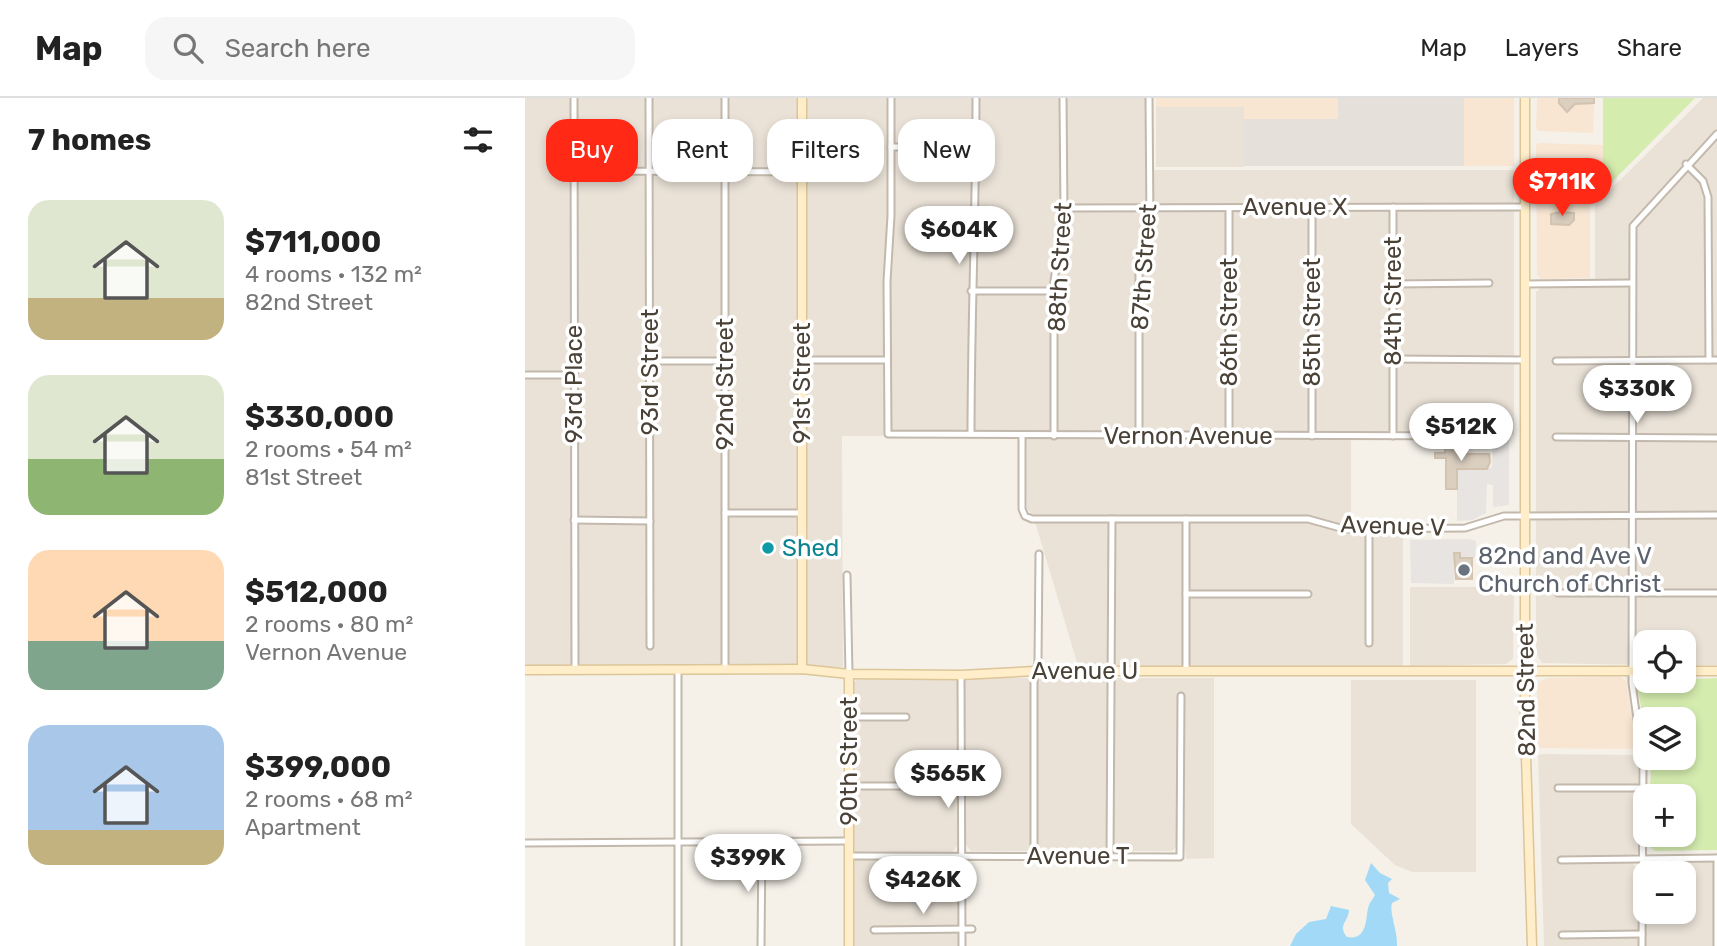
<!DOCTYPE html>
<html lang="en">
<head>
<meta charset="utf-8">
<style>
	:root { --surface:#fff; --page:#f6f6f6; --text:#222; --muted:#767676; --line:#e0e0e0; --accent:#ff2916 }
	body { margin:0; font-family:Rubik,sans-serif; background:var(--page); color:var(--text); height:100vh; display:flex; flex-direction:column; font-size:26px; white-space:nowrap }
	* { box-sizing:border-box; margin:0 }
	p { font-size:23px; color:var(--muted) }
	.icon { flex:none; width:38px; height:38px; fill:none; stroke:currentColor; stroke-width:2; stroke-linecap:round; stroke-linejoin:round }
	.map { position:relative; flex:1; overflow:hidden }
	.details { display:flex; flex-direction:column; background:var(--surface); width:525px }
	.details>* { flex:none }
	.top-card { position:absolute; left:21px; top:21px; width:665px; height:63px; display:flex; gap:14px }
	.controls { position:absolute; left:1108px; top:532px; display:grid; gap:14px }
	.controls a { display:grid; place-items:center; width:63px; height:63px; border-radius:14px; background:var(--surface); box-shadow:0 4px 10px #0003; font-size:35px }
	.price { position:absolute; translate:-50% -60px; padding:0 16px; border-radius:24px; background:#fff; color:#222; font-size:23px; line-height:46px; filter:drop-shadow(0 2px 4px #0008) }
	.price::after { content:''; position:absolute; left:50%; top:42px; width:21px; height:16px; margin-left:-10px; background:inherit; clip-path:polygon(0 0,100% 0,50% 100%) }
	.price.selected { background:var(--accent); color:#fff }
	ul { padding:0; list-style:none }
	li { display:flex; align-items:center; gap:21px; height:175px; padding:0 28px }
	li span { display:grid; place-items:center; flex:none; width:196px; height:140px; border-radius:21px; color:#555 }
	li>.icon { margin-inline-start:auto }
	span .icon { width:84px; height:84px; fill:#fffc; stroke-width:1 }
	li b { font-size:30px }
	h2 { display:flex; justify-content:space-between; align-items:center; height:84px; padding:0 28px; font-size:30px }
	.tag { padding:0 24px; border-radius:21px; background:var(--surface); box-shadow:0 4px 10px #0003; font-size:24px; line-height:63px }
	.tag.selected { background:var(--accent); color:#fff }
	header { display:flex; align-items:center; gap:42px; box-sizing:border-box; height:98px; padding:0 35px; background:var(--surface); border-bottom:2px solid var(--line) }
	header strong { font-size:33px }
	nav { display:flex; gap:38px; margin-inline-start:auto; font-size:24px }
	.search { width:490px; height:63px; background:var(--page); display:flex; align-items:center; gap:18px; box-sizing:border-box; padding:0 24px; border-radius:21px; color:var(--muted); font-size:26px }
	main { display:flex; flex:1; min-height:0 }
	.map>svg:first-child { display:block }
	.residential { fill:#eae2d7; fill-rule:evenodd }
	.commercial { fill:#f8e6d3 }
	.industrial { fill:#e5e0da }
	.green { fill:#d5ecaf }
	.parking { fill:#e7e4e1 }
	.water { fill:#a2d9f6 }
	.building { fill:#dbcfc0; stroke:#d3c3b0; stroke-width:2 }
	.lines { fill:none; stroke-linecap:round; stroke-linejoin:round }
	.street-casing { stroke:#c2b8ab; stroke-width:9 }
	.secondary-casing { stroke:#dcc598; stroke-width:11 }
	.street { stroke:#fff; stroke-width:5 }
	.secondary { stroke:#ffeec9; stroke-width:8 }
	.culture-dot { fill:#0f9aa8; stroke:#fff; stroke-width:2.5 }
	.worship-dot { fill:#6b7280; stroke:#fff; stroke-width:2.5 }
	.labels { text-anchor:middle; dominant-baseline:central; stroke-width:7; stroke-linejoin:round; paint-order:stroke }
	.street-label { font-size:24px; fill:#4a4137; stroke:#fff }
	.culture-label { font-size:24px; fill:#0d838f; stroke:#fff; text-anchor:start }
	.worship-label { font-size:24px; fill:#5b616d; stroke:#fff; text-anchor:start }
</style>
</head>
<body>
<header>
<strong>Map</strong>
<div class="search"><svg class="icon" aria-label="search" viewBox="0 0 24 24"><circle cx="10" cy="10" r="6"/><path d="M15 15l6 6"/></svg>Search here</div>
<nav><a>Map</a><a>Layers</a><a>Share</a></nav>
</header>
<main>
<section class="details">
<h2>7 homes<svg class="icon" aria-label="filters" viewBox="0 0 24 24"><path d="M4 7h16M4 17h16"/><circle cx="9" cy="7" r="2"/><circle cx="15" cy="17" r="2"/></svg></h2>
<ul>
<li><span style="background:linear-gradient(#dfe7d0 70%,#c2b280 0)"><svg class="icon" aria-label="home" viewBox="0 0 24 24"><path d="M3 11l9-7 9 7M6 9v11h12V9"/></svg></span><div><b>$711,000</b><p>4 rooms · 132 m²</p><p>82nd Street</p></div></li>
<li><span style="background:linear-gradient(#dfe7d0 60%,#8fb573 0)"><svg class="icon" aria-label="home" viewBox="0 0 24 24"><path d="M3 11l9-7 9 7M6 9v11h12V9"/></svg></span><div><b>$330,000</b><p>2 rooms · 54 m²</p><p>81st Street</p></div></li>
<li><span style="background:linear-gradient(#ffd9b3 65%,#7fa58c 0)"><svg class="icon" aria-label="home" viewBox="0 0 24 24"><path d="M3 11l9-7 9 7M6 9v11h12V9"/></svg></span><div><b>$512,000</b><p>2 rooms · 80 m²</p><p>Vernon Avenue</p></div></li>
<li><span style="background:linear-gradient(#a9c7e8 75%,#c2b280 0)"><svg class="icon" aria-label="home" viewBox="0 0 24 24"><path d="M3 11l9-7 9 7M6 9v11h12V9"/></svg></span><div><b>$399,000</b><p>2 rooms · 68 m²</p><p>Apartment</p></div></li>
</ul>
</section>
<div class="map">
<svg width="1192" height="848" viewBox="0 0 1192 848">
	<rect width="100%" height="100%" fill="#f5f1e9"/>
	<g class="residential">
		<path d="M0 0H620V72H989V337H973L970 331 964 328 949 333 826 334V435H878V568H553L508 417 502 411 501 334H359L358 338H317L318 569H0Z"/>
		<path d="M1178 0H1192V567H1159L1158 544H1120V567L1017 565 1011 555V194L1017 189H1070V107Z"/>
		<rect x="631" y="9" width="88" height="60"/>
		<path d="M885 489H989L988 561 981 566 885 568Z"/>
		<path d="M335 580H689V760L661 761 660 747H653L647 753H446L441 747H433L427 754V762L433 769V848H329V584Z"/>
		<path d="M826 582H951V774H887L870 767 826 726Z"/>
		<path d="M1018 656 1113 657 1114 753 1108 759V766L1114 772 1122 773 1127 764H1192V848H1019L1013 657ZM1120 775H1158V814H1120Z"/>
	</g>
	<g class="commercial">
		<path d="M631 0H813L814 21H719V9H631Z"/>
		<rect x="939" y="0" width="50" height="68"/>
		<path d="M1012 0H1069L1068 35 1013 33 1011 30Z"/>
		<path d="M1014 45 1078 47V93L1065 106V180L1016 181 1012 177 1011 47Z"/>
		<path d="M1076 579H1096L1101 583 1112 651 1013 650 1012 590 1014 584 1022 580Z"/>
	</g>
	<path class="industrial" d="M813 0H939V68H719V21H813Z"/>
	<g class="green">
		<path d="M1078 0H1170L1078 93Z"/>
		<path d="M1119 580 1120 583 1192 580V752L1130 753 1124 748V737H1158V698H1124L1126 677 1124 660H1158V621H1120V629L1112 588Z"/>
	</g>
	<g class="parking">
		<path d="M984 340V407L968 409V387L962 386 961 415 947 422 932 423V371L967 370 968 349H972L978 342Z"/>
		<path d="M944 441 951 443 950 460H936V455H929V486L886 485 885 442Z"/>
	</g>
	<path class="water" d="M846 765 855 775 867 781 863 785 864 795 875 801 867 805C864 815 873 833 872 848H765L771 836 784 824 801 821 806 808 824 812C824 823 812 827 822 839 844 843 840 818 844 807 845 804 848 801 850 797L840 782Z"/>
	<g class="building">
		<path d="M1034 0H1069V5L1050 6 1042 14 1034 5Z"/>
		<path d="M1026 86H1063V89H1066V100H1026Z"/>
		<path d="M1035 114 1049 115V122L1044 127 1026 126V116Z"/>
		<path d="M920 345H932V356H964L965 364 962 371H932V391H921V360H910V355H920Z"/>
		<path d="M929 455H935V460H947V481H931Z"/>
	</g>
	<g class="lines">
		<g class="street-casing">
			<g id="street">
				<path d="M49 0 50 572"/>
				<path d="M124 0 125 548"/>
				<path d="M200 0V572"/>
				<path d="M366 0V118L362 183 363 336 963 338"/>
				<path d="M366 49H451"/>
				<path d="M1161 66 1178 83 1183 99 1184 262"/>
				<path d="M49 73 277 74"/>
				<path d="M868 109V338"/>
				<path d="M539 110 1000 109"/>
				<path d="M787 110V338"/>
				<path d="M868 186 964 185"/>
				<path d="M1000 186 1106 185"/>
				<path d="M446 193H530"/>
				<path d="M868 261 1000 262"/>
				<path d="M277 262H362"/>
				<path d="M125 263H200"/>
				<path d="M1031 263 1192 262"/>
				<path d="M0 277H49"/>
				<path d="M446 336C446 224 451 112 451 0"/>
				<path d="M497 338V411L500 418 507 421H783L819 431 940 430 979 418 1192 417"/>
				<path d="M529 338V183L539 114 538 0"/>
				<path d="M614 338V173L625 125 624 0"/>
				<path d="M704 338V110"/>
				<path d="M1031 339 1192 340"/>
				<path d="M200 415H277"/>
				<path d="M49 422 125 423"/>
				<path d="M844 431V545"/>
				<path d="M322 477 324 576"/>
				<path d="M1033 495H1192"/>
				<path d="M661 496H783"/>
				<path d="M661 573V421"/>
				<path d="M436 577 437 848"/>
				<path d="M324 619H381"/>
				<path d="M324 688H381"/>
				<path d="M1033 690H1118"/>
				<path d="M0 745 324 743"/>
				<path d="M324 758 655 759 656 598"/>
				<path d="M509 759V583L513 564 514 456"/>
				<path d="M585 759 587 421"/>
				<path d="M1192 760V848"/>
				<path d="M1036 762 1192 760"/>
				<path d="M349 832 447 831"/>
				<path d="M1037 837 1117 836"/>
				<path d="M153 848V572"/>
				<path d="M236 848 237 744"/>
				<path d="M1117 848 1118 665 1107 585 1108 128 1192 36"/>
			</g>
		</g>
		<g class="secondary-casing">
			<g id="secondary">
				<path d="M1000 0V626L1007 848"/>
				<path d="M277 571V0"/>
				<path d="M0 572 277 571 324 576 436 577 511 573H1120"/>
				<path d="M1158 573H1192"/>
				<path d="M324 576V848"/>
			</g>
		</g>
		<use href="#street" class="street"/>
		<use href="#secondary" class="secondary"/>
	</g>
	<circle class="culture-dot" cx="243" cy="450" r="7"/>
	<circle class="worship-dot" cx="939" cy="472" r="7"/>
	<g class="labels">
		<g class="street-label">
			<text x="770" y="109">Avenue X</text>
			<text transform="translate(535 169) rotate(-87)">88th Street</text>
			<text transform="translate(619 169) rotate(-86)">87th Street</text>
			<text transform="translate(868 203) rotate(-90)">84th Street</text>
			<text transform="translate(704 224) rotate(-90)">86th Street</text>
			<text transform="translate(787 224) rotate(-90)">85th Street</text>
			<text transform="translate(125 274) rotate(-90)">93rd Street</text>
			<text transform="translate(277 285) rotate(-90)">91st Street</text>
			<text transform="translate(49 286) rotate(-90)">93rd Place</text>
			<text transform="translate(200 286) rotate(-90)">92nd Street</text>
			<text x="663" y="338">Vernon Avenue</text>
			<text transform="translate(868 428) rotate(2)">Avenue V</text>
			<text x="560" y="573">Avenue U</text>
			<text transform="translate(1001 592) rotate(-91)">82nd Street</text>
			<text transform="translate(324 663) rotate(-90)">90th Street</text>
			<text x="553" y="758">Avenue T</text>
		</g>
		<g class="culture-label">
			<text x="257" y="450">Shed</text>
		</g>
		<g class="worship-label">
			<text x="953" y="458">82nd and Ave V<tspan x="953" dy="28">Church of Christ</tspan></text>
		</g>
	</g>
</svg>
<div class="controls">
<a><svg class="icon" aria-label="locate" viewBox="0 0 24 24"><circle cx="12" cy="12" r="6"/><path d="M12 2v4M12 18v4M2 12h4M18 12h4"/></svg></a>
<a><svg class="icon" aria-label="layers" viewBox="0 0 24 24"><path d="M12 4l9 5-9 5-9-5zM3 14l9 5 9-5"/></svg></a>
<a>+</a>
<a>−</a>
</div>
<b class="price selected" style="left:1037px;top:120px">$711K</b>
<b class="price" style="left:434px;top:168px">$604K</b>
<b class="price" style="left:1112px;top:327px">$330K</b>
<b class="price" style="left:936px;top:365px">$512K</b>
<b class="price" style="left:423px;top:712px">$565K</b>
<b class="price" style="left:223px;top:796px">$399K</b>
<b class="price" style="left:398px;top:818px">$426K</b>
<div class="top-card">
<a class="tag selected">Buy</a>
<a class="tag">Rent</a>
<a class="tag">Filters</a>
<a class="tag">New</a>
</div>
</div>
</main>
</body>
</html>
